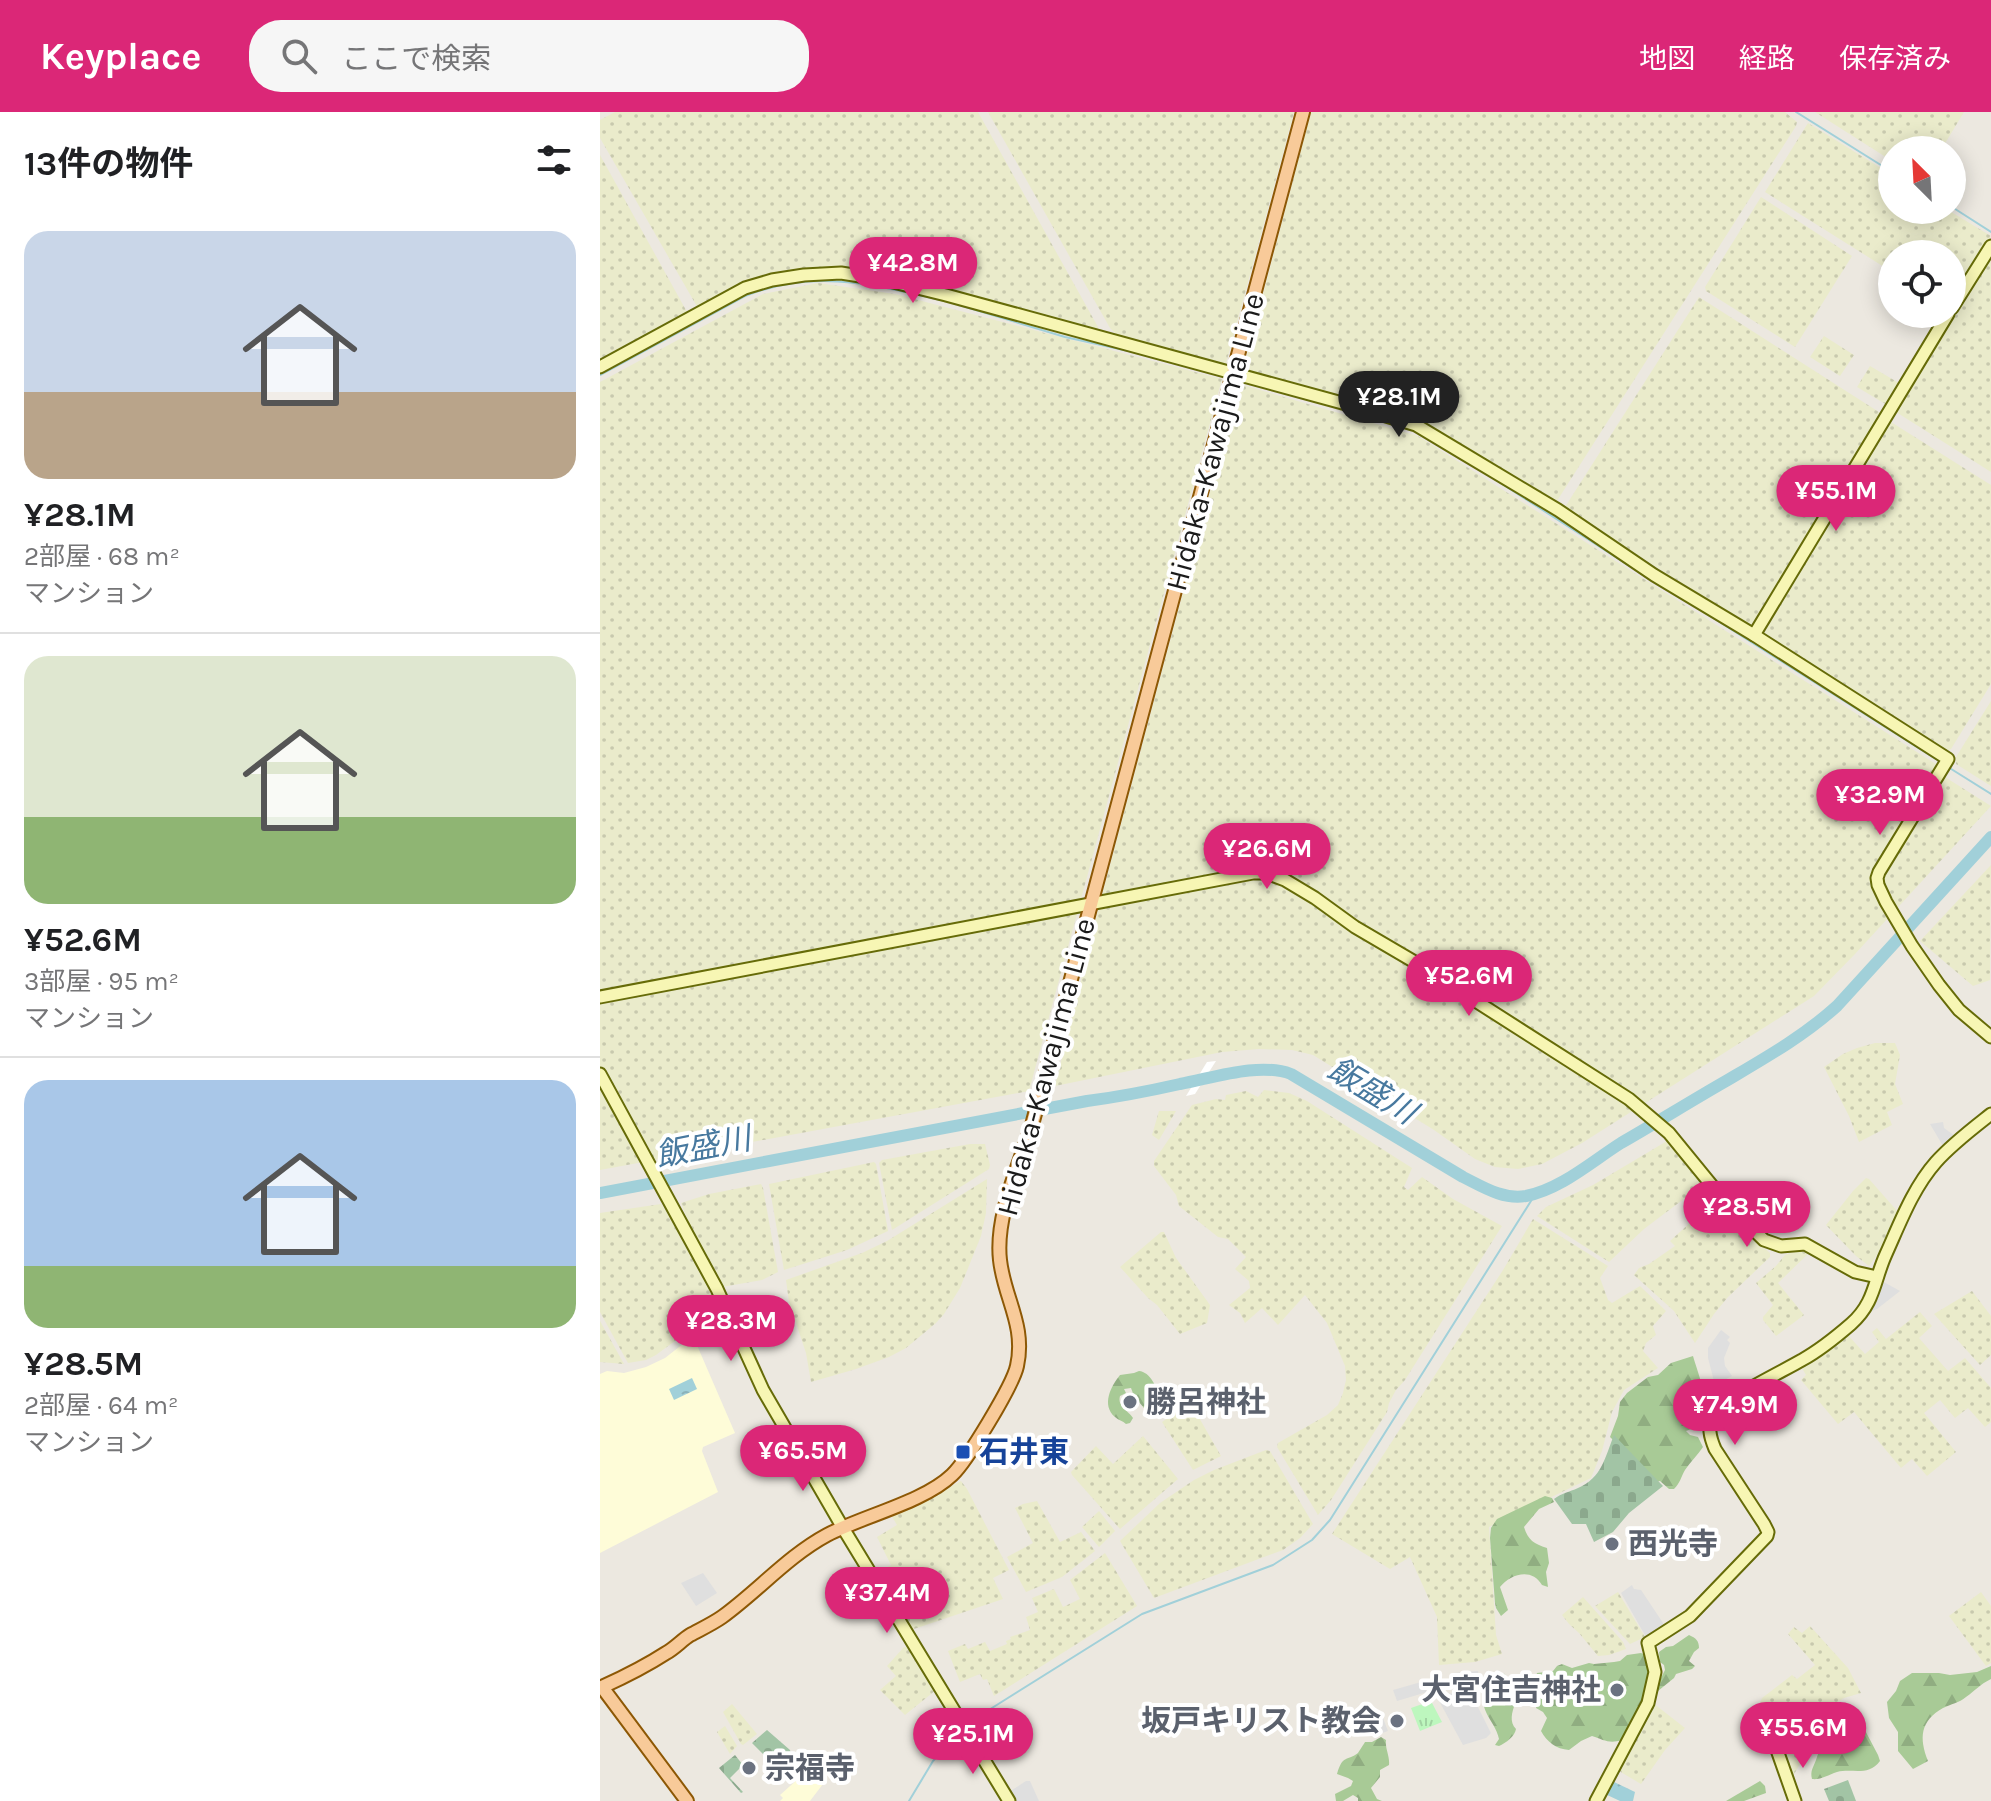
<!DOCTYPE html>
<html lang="ja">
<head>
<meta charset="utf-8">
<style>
	:root { --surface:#fff; --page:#f6f6f6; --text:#202124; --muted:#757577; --line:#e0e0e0; --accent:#db2777 }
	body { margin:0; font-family:Karla,"Noto Sans JP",sans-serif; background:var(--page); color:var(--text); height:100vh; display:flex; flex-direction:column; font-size:30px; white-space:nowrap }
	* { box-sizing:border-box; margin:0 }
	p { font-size:26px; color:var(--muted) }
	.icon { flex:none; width:44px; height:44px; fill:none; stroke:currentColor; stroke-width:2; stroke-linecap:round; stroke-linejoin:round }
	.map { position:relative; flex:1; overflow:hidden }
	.drawer { display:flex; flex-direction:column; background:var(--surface); width:600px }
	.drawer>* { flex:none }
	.needle { width:52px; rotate:336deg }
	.tools { position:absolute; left:1278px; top:24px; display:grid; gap:16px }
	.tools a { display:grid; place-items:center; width:88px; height:88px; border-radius:50%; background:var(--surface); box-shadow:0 4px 20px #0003; font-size:40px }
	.price { position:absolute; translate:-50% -68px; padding:0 18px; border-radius:28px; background:var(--accent); color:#fff; font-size:26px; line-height:52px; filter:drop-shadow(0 2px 4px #0008) }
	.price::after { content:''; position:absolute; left:50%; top:48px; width:24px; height:18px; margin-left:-12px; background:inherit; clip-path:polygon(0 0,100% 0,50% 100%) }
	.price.on { background:#222; color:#fff }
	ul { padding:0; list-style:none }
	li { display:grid; align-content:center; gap:16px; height:424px; padding:0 24px }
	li+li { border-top:2px solid var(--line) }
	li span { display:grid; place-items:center; height:248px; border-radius:24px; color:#555 }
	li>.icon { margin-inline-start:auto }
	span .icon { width:144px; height:144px; fill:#fffc; stroke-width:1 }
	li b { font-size:34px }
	h2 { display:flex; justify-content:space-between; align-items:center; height:96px; padding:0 24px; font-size:34px }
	header { display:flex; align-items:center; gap:48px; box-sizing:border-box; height:112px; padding:0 40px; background:var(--accent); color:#fff }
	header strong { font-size:38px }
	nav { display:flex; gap:44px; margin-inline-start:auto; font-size:28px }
	.search { width:560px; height:72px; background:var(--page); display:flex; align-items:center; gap:20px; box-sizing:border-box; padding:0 28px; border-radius:32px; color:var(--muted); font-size:30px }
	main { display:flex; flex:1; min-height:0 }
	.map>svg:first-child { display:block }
	.education { fill:#fefcd8 }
	.farmland { fill:url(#farmland-dots) }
	.forest { fill:url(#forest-firs) }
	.cemetery { fill:url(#cemetery-stones) }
	.park { fill:url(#park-tufts) }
	.parking { fill:#dfdfdf }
	.water { fill:url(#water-ripples) }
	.pier { fill:#fff }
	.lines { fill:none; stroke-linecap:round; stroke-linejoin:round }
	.stream { stroke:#a1d0d9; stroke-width:2 }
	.river { stroke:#a1d0d9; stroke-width:12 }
	.secondary-casing { stroke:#666b08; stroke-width:15 }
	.primary-casing { stroke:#8d5805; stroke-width:16 }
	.secondary { stroke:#f7f6b4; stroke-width:11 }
	.primary { stroke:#f8ca99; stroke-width:12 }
	.worship-dot { fill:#6b7280; stroke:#fff; stroke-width:3 }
	.transit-dot { fill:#1a4fb4; stroke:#fff; stroke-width:3 }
	.labels { text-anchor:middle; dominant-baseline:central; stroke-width:8; stroke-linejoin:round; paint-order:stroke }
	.street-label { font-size:30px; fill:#1b1b1b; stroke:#fff }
	.worship-label { font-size:30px; font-weight:bold; fill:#5b616d; stroke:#fff; text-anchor:start }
	.transit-label { font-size:30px; font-weight:bold; fill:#164399; stroke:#fff; text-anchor:start }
	.water-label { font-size:32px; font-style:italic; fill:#48799f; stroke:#fff }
</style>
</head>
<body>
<header>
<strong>Keyplace</strong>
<div class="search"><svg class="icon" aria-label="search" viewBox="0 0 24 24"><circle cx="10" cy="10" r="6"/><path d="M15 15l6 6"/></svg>ここで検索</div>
<nav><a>地図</a><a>経路</a><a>保存済み</a></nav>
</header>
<main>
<section class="drawer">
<h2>13件の物件<svg class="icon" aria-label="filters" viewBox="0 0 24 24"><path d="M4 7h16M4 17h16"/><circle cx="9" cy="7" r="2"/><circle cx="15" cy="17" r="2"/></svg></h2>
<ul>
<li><span style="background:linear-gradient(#c9d6e8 65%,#b9a48a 0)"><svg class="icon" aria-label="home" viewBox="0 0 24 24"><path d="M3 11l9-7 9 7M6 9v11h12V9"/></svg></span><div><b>¥28.1M</b><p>2部屋 · 68 m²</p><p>マンション</p></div></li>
<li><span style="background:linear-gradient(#dfe7d0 65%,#8fb573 0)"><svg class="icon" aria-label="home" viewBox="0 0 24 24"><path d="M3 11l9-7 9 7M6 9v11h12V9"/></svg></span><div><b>¥52.6M</b><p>3部屋 · 95 m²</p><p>マンション</p></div></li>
<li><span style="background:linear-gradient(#a9c7e8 75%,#8fb573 0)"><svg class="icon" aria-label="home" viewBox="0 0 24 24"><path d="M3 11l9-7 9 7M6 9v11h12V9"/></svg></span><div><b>¥28.5M</b><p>2部屋 · 64 m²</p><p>マンション</p></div></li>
</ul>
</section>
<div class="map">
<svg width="1391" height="1689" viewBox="0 0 1391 1689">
	<defs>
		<pattern id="farmland-dots" width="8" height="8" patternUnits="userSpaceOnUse" patternTransform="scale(2)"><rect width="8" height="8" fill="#eaebcb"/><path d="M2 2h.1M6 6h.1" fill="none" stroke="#c8c9ae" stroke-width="1.8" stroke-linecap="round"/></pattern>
		<pattern id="forest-firs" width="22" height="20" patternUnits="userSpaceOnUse" patternTransform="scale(2)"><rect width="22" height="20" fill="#a8ca96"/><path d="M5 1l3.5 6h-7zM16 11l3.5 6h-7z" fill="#90ad81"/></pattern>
		<pattern id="cemetery-stones" width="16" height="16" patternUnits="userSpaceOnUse" patternTransform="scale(2)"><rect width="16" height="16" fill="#a2c4a5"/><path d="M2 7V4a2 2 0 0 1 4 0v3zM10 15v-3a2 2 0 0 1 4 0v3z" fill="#8ba88d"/></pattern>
		<pattern id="park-tufts" width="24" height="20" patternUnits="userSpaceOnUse" patternTransform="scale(2)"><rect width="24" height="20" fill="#bdf7be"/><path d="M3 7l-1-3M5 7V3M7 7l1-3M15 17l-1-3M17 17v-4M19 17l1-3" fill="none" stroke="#a2d3a3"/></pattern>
		<pattern id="water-ripples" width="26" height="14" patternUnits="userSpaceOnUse" patternTransform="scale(2)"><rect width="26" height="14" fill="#a1d0d9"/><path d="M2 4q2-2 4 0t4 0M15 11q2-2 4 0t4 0" fill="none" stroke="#8ab2ba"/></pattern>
	</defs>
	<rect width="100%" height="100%" fill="#ece8e0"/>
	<g class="education">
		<path d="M93 1224 135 1321 103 1335 102 1339 118 1380 0 1441V1262L7 1259 24 1261 46 1255 65 1246Z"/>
		<path d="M208 1658 223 1672 210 1689H180L183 1686 180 1683Z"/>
	</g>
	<g class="farmland">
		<path d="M15 0H378L498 215 497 220 269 159 205 156 155 168 99 198 0 26V8Z"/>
		<path d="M388 0H694L625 255 518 224 510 216Z"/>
		<path d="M711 0H1185L1197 10 1196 14 955 392 811 305 643 259Z"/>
		<path d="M1215 0H1364L1341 38H1292V49Z"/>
		<path d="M1208 11 1292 63V98H1348L1391 124 1352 188V142H1292V160L1165 80Z"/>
		<path d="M0 43 87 200 86 203 0 251Z"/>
		<path d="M1161 85 1252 144 1195 235 1106 179 1105 175Z"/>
		<path d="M1391 142V360L1296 300Z"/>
		<path d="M218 171 295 182 622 267 429 979 0 1058V270L163 182Z"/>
		<path d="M1099 185 1282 302 1154 509 1149 514 970 400 965 395Z"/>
		<path d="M1224 224 1254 243 1240 264 1210 245Z"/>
		<path d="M1270 254 1299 271 1287 293 1257 275Z"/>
		<path d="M639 272 818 324 1339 654 1337 660 1391 694 1255 842 1214 884 982 1031 942 1052 918 1057 895 1055 875 1047 834 1018 713 943 692 938 659 937 622 940 455 974 499 795Z"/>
		<path d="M1291 310 1391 373V572L1351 637 1344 640 1162 523Z"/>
		<path d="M1391 589V674L1356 652V645Z"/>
		<path d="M1391 753 1390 868 1373 874 1320 829Z"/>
		<path d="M1275 931H1295L1300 943 1295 972 1303 992 1287 1000 1292 1013 1259 1030 1249 1004 1224 955 1243 942 1257 936Z"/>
		<path d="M664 978 689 981 707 989 812 1056 804 1075 808 1078 822 1065 853 1087 902 1114 805 1268 796 1278 789 1291 787 1300 731 1388 718 1403 677 1335 678 1331 727 1303 738 1293 743 1281 746 1268 745 1254 727 1211 705 1183 678 1213 662 1196 645 1211 640 1201 629 1193 650 1176 649 1169 635 1157 646 1145 628 1127 618 1125 579 1094 576 1083 554 1054V1049L592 993 616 987 625 988 626 983 646 979 658 985Z"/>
		<path d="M559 999H576L559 1028 552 1023Z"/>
		<path d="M1067 1029 1105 1071 1044 1117 1009 1150 937 1104 946 1095 993 1073Z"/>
		<path d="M370 1032H385L390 1053 389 1057 292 1118 279 1051 282 1048Z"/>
		<path d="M274 1050 276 1052 288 1119 247 1138 184 1158 169 1072Z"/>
		<path d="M1266 1066 1269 1067 1299 1101 1284 1133 1269 1154 1256 1144 1226 1113 1253 1079Z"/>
		<path d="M387 1067 386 1101 381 1124 360 1176 344 1202 336 1211 306 1236 289 1245 256 1257 211 1270 206 1241 189 1190 186 1168 262 1141 287 1129Z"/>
		<path d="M161 1072 163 1076 178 1160 162 1168 122 1175 89 1111 81 1091 109 1082Z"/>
		<path d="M61 1092 85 1127 121 1195 56 1243 46 1248 28 1251 0 1200V1101Z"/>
		<path d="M1121 1093 1137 1112 1170 1141V1145L1128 1185 1114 1202 1095 1231 1074 1199 1034 1163 1039 1156 1049 1152 1075 1134 1070 1129 1103 1099 1108 1104Z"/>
		<path d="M933 1107 1008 1154 1000 1166 1008 1188 1012 1191 1040 1174 1066 1199 1053 1214 1056 1223 1046 1231 1043 1239 1058 1256 1024 1278 1012 1300 1002 1339 991 1366 889 1415 896 1523 902 1542 875 1550 839 1553 837 1505 810 1445 790 1457 732 1422 903 1158Z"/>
		<path d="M561 1120H564L576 1146 610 1193 607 1211 580 1222 557 1193 548 1186 520 1155Z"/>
		<path d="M1200 1138 1209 1141 1178 1171 1204 1203 1176 1224 1163 1208V1205L1173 1193 1156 1171 1176 1154 1185 1143Z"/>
		<path d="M1372 1179 1391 1204V1243L1380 1253 1334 1202Z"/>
		<path d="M1320 1200 1332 1214 1319 1226 1348 1259 1365 1246 1391 1276V1310L1385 1315 1368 1296 1355 1306 1340 1288 1324 1301 1356 1340 1327 1364 1312 1347 1301 1356 1254 1300 1238 1312 1201 1268 1206 1263 1200 1253 1247 1222 1265 1242 1279 1230 1272 1220 1277 1216 1286 1227Z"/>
		<path d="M0 1209 24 1252 0 1250Z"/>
		<path d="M590 1290 621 1344 593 1358 562 1310Z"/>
		<path d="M543 1324 578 1367 520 1417 472 1363 471 1360 496 1334 513 1352Z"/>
		<path d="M666 1338 670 1339 713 1412 700 1426 683 1438 554 1486 520 1429 560 1391 594 1368 614 1358Z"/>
		<path d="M361 1369 367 1377 409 1458 393 1466 403 1487 311 1518 276 1461 291 1453 277 1425 297 1413 291 1403 334 1384Z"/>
		<path d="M437 1389 460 1430 481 1420 495 1439 462 1465 426 1480 407 1445 433 1431 415 1396 423 1392Z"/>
		<path d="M499 1399 515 1419 499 1435 482 1415Z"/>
		<path d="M505 1441 537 1494 394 1584 387 1567 383 1568 380 1562 360 1570 348 1539 365 1532 368 1537 385 1530 390 1539 407 1532 406 1529 411 1527 410 1525 430 1518 426 1505 438 1500 432 1486 454 1477 463 1495 480 1487 470 1468Z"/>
		<path d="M1018 1480 1045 1525 1030 1532 995 1494Z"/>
		<path d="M1381 1480 1391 1494V1551L1386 1554 1349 1504Z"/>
		<path d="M983 1485 1023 1530 1026 1537 1009 1543 998 1544 979 1521 969 1512 962 1503Z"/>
		<path d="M1210 1514 1248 1556 1261 1581 1244 1586 1236 1591 1193 1664 1160 1591 1162 1586 1192 1563 1197 1567 1215 1553 1188 1522 1194 1515 1202 1521Z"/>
		<path d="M304 1535 310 1536 336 1578 305 1603 280 1578 296 1564 287 1554Z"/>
		<path d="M1053 1591 1085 1616 1065 1638 1041 1672 1019 1659 1017 1655Z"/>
		<path d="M132 1592 157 1622 143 1633 141 1632 123 1600Z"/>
		<path d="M125 1614 137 1634 130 1642 117 1620Z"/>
	</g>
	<g class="forest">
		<path d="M1093 1244C1097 1259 1112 1295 1104 1309 1100 1314 1091 1317 1086 1319L1090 1323 1098 1325 1103 1335C1098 1343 1090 1350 1085 1358 1081 1365 1080 1371 1074 1377H1069L1060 1369 1056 1370 1010 1325 1018 1304 1020 1290 1027 1281 1048 1265 1058 1263 1071 1251Z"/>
		<path d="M539 1259C550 1260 558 1275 558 1287L551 1288 547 1296H544L534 1284 531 1276 524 1277 526 1281 520 1284C517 1295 529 1299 533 1306L530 1311 526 1312C523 1309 518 1308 515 1305 501 1293 511 1274 520 1263L534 1261Z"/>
		<path d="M945 1384 952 1386 954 1390 939 1397 924 1415C928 1428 934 1432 947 1436L949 1451 946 1460 948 1475 942 1473C932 1455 910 1462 900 1475L908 1498 901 1504 896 1496 895 1491 890 1426 891 1416 897 1407Z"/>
		<path d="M1089 1523C1096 1526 1099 1529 1099 1536L1094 1540 1089 1549 1095 1554 1092 1557 1076 1562 1074 1566 1058 1579 1056 1576 1065 1558 1064 1553 1060 1550 1059 1540 1066 1535 1073 1534Z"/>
		<path d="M1041 1541 1046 1543 1050 1560 1049 1568 1044 1576 1043 1590 1029 1611 1022 1628C1009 1632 1004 1628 992 1624L981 1629 969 1638C956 1637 947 1630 941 1619L947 1606 943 1600 936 1596C940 1585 932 1573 937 1561L953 1559 957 1554 962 1552 972 1556 989 1551 994 1552 1014 1550 1020 1549 1027 1543Z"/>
		<path d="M1391 1554V1567C1379 1573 1376 1578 1366 1585 1359 1591 1351 1592 1343 1596 1320 1609 1319 1626 1328 1649L1313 1657 1298 1639V1620L1289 1606 1287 1590 1296 1579 1300 1569 1312 1561H1339L1350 1563 1377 1560Z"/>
		<path d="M900 1561 905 1562 909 1583 915 1592C912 1600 909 1610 916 1617 915 1624 906 1631 899 1634L895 1633 899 1627C895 1607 873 1595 890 1577L889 1565Z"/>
		<path d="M1258 1605 1278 1643 1280 1649C1268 1665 1253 1656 1237 1660 1228 1663 1221 1668 1212 1667 1210 1659 1213 1656 1216 1648 1225 1623 1227 1608 1258 1605Z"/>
		<path d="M781 1625 786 1628C785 1637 790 1644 789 1653L780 1658V1665L771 1676 777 1687 782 1689H758V1686L753 1683 743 1689H736L735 1682 751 1674 753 1669 748 1666 737 1662C743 1642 746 1650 758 1641 759 1639 764 1632 765 1630H772Z"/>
		<path d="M1160 1669 1165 1674 1166 1681 1144 1689H1126Z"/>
	</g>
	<g class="cemetery">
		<path d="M1014 1323 1063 1374 1029 1401 1013 1420 994 1430 986 1412H972L954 1387C962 1381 969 1380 978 1376 1002 1366 1005 1345 1014 1323Z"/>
		<path d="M167 1618 190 1638 191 1642 208 1658 199 1666 184 1650 177 1656 152 1631Z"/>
		<path d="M135 1643 143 1653 130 1666 143 1680 141 1681 119 1656Z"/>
		<path d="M1248 1668 1256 1689H1229L1224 1677Z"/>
	</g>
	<path class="park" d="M831 1589 842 1610 820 1619 811 1596Z"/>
	<g class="parking">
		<path d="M1343 1010 1344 1016 1355 1024 1343 1034 1330 1012Z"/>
		<path d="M1282 1169 1300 1179 1277 1197 1267 1201 1272 1195 1279 1172Z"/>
		<path d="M1121 1218 1130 1225 1127 1228 1130 1231 1124 1246 1125 1254 1132 1264 1115 1273 1108 1246V1236Z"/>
		<path d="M103 1461 117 1481 96 1494 81 1471Z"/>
		<path d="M1032 1473 1034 1477 1041 1478 1065 1514 1046 1525 1021 1481Z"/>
		<path d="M878 1559 880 1588 876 1591 891 1621 886 1626 863 1633 837 1585 853 1581 854 1561Z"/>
		<path d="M821 1570 827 1580 797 1589 793 1578Z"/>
		<path d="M781 1601 788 1619 774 1624 767 1607Z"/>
		<path d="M426 1669H430L439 1689H415L409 1680Z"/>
	</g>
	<g class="water">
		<path d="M92 1266 97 1277 74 1288 69 1277Z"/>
		<path d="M1012 1669 1035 1680 1033 1689H1020L1005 1682Z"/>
	</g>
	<path class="pier" d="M616 949 595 982 586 984 607 950Z"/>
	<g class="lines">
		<g class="stream">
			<path d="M1196 0 1292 60"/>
			<path d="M1352 95 1391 120"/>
			<path d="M359 193 465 225 551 244"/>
			<path d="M0 263 145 184C216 156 274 173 345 189"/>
			<path d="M879 357 1045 464"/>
			<path d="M1057 471 1076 482"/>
			<path d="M1085 488 1339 649"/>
			<path d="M1348 655 1391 682"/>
			<path d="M368 1613 376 1606 542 1502 673 1453 712 1428 730 1408 936 1081"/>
			<path d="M309 1689 333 1649 360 1620"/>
		</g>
		<path class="river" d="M0 1081 487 989C518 985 549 979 580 972 613 966 659 950 691 962L863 1065C883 1075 903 1088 926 1084 961 1077 991 1050 1021 1031 1056 1011 1091 989 1126 969 1165 946 1204 924 1237 894L1391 725"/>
		<g class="secondary-casing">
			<g id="secondary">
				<path d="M1352 196 1391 134"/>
				<path d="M0 255 145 176 172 168 204 163 241 161 285 168 346 183 746 292 816 313 861 340 958 398 1054 463 1154 523 1348 647 1279 760 1277 766 1278 773 1286 790 1312 834 1339 873 1359 898 1391 925"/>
				<path d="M1154 523 1348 202"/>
				<path d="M0 885 653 761H666L685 768 715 786 755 815 813 849 1029 987 1069 1021 1127 1092 1164 1128 1181 1134 1205 1132 1255 1160 1277 1165"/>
				<path d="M0 962 117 1177 163 1278 243 1416 409 1689"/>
				<path d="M1177 1638 1195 1689"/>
				<path d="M996 1689 1048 1591 1055 1560 1048 1531 1090 1504 1167 1424 1168 1420 1164 1412 1115 1337C1110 1325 1107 1315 1114 1302 1121 1289 1185 1258 1202 1248 1220 1238 1236 1225 1251 1212 1275 1191 1274 1168 1286 1142 1300 1111 1313 1076 1336 1050 1352 1032 1372 1017 1391 1002"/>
			</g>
		</g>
		<g class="primary-casing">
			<path id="primary" d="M87 1689 2 1575C24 1565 46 1554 66 1541 75 1536 82 1528 90 1523 101 1517 112 1512 122 1505 158 1479 188 1444 227 1423 263 1404 324 1390 352 1363 367 1349 413 1273 417 1254 426 1213 404 1186 400 1148 395 1104 419 1054 432 1013L703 0"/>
		</g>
		<use href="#secondary" class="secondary"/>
		<use href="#primary" class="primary"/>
	</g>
	<g class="worship-dot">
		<circle cx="530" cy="1290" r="8"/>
		<circle cx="1012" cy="1432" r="8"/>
		<circle cx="1017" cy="1578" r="8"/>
		<circle cx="797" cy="1609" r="8"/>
		<circle cx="149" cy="1656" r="8"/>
	</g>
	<rect class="transit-dot" x="355" y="1332" width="16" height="16" rx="4"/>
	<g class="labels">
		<g class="street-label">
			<text transform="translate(615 330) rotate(-75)">Hidaka-Kawajima Line</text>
			<text transform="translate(446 955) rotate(-75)">Hidaka-Kawajima Line</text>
		</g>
		<g class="worship-label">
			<text x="546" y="1290">勝呂神社</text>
			<text x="1028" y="1432">西光寺</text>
			<text x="1001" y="1578" text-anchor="end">大宮住吉神社</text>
			<text x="781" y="1609" text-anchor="end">坂戸キリスト教会</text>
			<text x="165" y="1656">宗福寺</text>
		</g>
		<g class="transit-label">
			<text x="379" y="1340">石井東</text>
		</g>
		<g class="water-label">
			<text transform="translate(772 979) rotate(31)">飯盛川</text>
			<text transform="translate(103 1035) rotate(-11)">飯盛川</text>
		</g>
	</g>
</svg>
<div class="tools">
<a><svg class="needle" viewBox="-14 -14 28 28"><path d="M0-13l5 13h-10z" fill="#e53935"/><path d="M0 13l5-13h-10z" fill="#757577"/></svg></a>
<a><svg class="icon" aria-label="locate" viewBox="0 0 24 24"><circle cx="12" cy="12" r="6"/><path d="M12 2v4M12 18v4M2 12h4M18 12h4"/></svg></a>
</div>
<b class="price" style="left:313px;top:193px">¥42.8M</b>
<b class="price on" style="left:799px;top:327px">¥28.1M</b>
<b class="price" style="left:1236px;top:421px">¥55.1M</b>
<b class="price" style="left:1280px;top:725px">¥32.9M</b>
<b class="price" style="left:667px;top:779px">¥26.6M</b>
<b class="price" style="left:869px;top:906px">¥52.6M</b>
<b class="price" style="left:1147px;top:1137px">¥28.5M</b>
<b class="price" style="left:131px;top:1251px">¥28.3M</b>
<b class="price" style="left:1135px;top:1335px">¥74.9M</b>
<b class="price" style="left:203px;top:1381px">¥65.5M</b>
<b class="price" style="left:287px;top:1523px">¥37.4M</b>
<b class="price" style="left:1203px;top:1658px">¥55.6M</b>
<b class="price" style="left:373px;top:1664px">¥25.1M</b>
</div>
</main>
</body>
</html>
